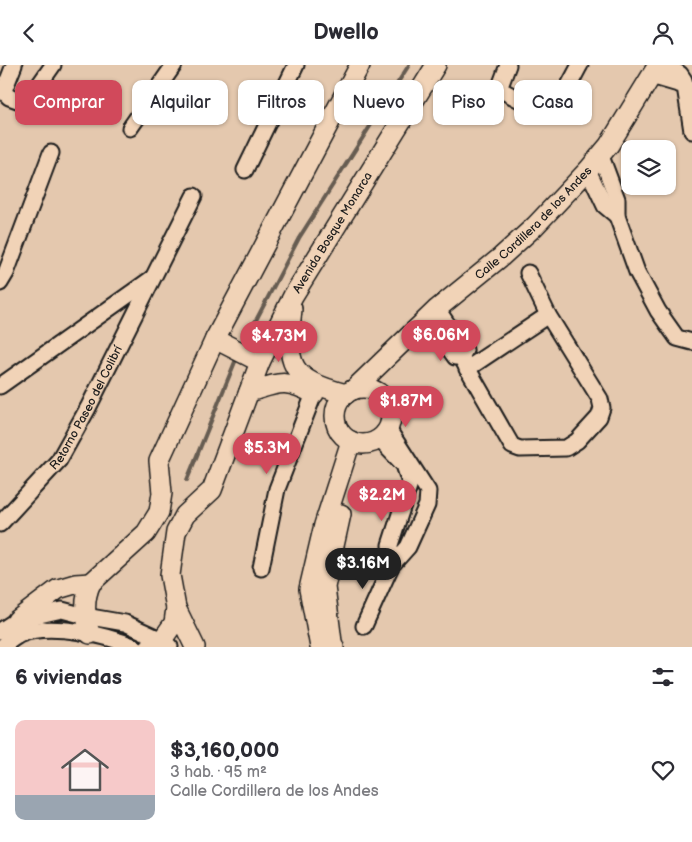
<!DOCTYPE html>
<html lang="es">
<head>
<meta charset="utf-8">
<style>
	:root { --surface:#fff; --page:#f2f2f3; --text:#2b2b33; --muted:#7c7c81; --accent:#d1495b }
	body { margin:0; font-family:"Balsamiq Sans",sans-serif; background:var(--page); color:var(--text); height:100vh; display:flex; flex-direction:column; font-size:19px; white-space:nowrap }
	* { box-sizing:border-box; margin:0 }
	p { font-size:16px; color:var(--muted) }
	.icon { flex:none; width:28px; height:28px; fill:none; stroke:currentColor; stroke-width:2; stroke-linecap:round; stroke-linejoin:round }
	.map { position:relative; height:582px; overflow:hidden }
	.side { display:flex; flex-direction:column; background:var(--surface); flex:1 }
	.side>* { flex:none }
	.banner { position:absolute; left:15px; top:15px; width:662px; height:45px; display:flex; gap:10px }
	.buttons { position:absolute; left:621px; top:75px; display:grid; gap:10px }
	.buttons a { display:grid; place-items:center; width:55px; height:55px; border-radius:10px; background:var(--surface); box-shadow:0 1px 4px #0004; font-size:25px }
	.price { position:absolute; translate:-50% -42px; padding:0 11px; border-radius:18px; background:var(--accent); color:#fff; font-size:16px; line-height:32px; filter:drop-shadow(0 1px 2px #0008) }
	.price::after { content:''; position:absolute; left:50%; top:30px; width:15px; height:11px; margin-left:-8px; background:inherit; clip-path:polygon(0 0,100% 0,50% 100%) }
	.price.selected { background:#222; color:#fff }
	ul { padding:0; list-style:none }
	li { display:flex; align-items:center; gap:15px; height:125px; padding:0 15px }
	li span { display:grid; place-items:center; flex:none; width:140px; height:100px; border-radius:10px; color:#555 }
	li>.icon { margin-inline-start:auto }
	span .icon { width:60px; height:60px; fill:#fffc; stroke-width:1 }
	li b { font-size:21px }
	h2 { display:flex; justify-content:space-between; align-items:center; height:60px; padding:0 15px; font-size:21px }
	.chip { padding:0 18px; border-radius:10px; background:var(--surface); box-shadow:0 1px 4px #0004; font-size:18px; line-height:45px }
	.chip.selected { background:var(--accent); color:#fff }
	header { display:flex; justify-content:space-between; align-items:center; height:65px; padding:0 15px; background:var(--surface); font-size:22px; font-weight:700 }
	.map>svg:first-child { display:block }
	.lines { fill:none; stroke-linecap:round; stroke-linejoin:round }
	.stream { stroke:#665c51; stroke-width:4 }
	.minor-casing { stroke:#1c1c1c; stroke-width:19 }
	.tertiary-casing { stroke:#1c1c1c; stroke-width:22 }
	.minor { stroke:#f1d3b7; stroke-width:15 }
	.tertiary { stroke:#f1d3b7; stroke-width:19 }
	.labels { text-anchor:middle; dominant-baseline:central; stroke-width:4.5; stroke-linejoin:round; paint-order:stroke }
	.street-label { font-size:12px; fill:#1c1c1c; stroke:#f1d3b7 }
</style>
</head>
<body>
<header><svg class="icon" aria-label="back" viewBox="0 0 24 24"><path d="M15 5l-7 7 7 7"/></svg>Dwello<svg class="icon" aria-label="person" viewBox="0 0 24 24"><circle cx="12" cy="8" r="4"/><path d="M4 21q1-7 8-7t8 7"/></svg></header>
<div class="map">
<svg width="692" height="582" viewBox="0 0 692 582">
	<rect width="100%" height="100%" fill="#e4c8ae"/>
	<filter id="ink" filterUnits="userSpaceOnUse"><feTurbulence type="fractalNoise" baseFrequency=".02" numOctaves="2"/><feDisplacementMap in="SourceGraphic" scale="10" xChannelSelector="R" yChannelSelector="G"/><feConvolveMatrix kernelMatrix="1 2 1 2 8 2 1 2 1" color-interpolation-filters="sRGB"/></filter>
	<g filter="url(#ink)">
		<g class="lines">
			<g class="stream">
				<path d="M242 282 299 173 409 0"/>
				<path d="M187 415 237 292"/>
			</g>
			<g class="minor-casing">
				<g id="minor">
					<path d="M14 0 5 23V28L9 32 20 36 32 30 53 0"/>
					<path d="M508 0 499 24 541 46C561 43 570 17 580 0"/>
					<path d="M666 0 680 9 684 15 692 66"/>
					<path d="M651 11 685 21"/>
					<path d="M130 63 174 0"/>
					<path d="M601 91 617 134V151L637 207 658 246 677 273 692 277"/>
					<path d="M245 105 296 0"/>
					<path d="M588 105 605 141 617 151"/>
					<path d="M0 218 6 208 51 88"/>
					<path d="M437 244 465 285 461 292"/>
					<path d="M427 253 455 292H461L512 381 520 384 566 383 577 376 599 352 602 343 600 334 548 250 528 208"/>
					<path d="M467 304 548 250"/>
					<path d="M0 321 151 214"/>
					<path d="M379 374 404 400 410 418 390 480 391 501"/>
					<path id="s1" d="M0 459 59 395 88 343 194 131"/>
					<path d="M261 503 277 424 317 321"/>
					<path d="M364 561 391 501 408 482 427 440 428 426 388 364"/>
					<path d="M0 566 17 555 62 545 85 551 125 558 162 575 170 582"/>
					<path d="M1 582C8 578 14 572 21 569 50 557 107 570 135 582"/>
				</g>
			</g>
			<g class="tertiary-casing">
				<g id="tertiary">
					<path d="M292 244C286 300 288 314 346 329"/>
					<path d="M215 274 260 297"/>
					<circle cx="363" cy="351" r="28"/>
					<path id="s2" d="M353 325 437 244 501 192 535 161 588 105 609 80 658 0"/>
					<path d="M249 327C279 318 285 313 314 329"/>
					<path d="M176 543 195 582"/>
					<path d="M17 555 58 524 75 519 91 518"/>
					<path d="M90 569C85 551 83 535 91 518L146 468 159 447 162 428 159 396 215 274 360 0"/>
					<path id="s3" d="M150 582 162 575 174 558 176 543 170 510 176 467 185 450 212 425 260 297 293 231 436 0"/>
					<path d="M320 582 309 524 324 460 351 376"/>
					<path d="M334 582 332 577 325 522 341 449"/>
				</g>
			</g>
			<use href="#minor" class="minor"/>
			<use href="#tertiary" class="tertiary"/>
		</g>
	</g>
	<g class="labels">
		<g class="street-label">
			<text stroke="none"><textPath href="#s2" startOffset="246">Calle Cordillera de los Andes</textPath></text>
			<text stroke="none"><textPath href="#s3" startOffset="468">Avenida Bosque Monarca</textPath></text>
			<text stroke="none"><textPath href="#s1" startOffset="146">Retorno Paseo del Colibrí</textPath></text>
		</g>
	</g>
</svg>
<div class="buttons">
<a><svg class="icon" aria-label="layers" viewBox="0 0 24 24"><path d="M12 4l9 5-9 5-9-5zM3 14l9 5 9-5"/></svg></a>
</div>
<b class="price" style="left:441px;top:297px">$6.06M</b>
<b class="price" style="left:279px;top:298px">$4.73M</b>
<b class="price" style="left:406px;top:363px">$1.87M</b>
<b class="price" style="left:267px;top:410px">$5.3M</b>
<b class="price" style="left:382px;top:457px">$2.2M</b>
<b class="price selected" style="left:363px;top:525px">$3.16M</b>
<div class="banner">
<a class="chip selected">Comprar</a>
<a class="chip">Alquilar</a>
<a class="chip">Filtros</a>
<a class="chip">Nuevo</a>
<a class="chip">Piso</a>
<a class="chip">Casa</a>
</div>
</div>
<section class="side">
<h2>6 viviendas<svg class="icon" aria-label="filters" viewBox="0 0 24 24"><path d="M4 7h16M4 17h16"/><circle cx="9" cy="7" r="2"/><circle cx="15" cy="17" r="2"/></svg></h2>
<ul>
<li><span style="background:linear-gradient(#f6c9c9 75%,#9aa5b1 0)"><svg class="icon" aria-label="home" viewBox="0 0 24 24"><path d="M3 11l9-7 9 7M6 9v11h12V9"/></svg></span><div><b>$3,160,000</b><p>3 hab. · 95 m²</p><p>Calle Cordillera de los Andes</p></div><svg class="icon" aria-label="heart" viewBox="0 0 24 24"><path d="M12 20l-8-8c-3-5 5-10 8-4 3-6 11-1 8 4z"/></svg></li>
</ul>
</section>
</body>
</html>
